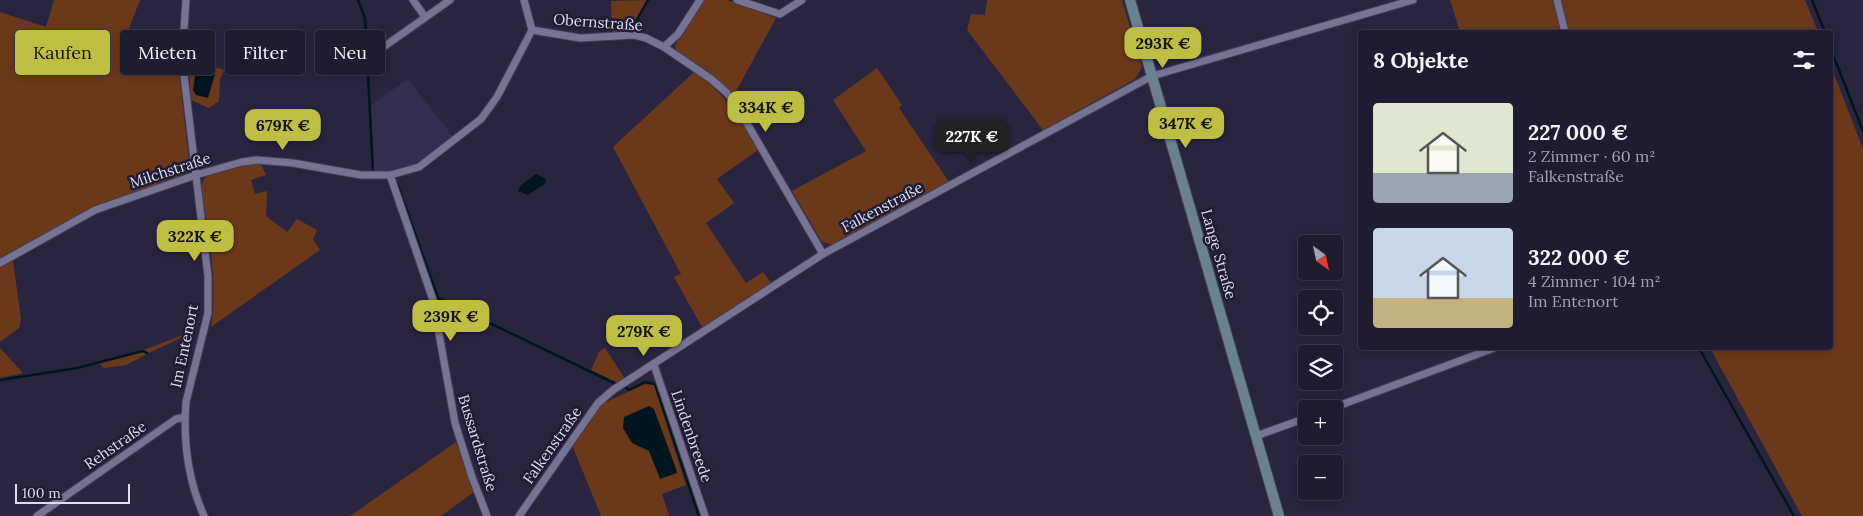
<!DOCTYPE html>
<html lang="de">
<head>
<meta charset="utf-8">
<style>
	:root { --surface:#1f1c31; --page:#2c293d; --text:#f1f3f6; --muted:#a1a1ab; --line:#3c3a4d; --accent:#bebf42 }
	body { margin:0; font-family:Lora,serif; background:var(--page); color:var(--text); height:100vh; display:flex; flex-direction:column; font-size:19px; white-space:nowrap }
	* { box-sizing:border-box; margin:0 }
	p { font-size:16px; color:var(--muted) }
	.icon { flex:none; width:28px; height:28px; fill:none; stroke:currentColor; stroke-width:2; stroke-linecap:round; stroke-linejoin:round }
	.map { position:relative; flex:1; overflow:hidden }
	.drawer { position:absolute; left:1358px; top:30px; width:475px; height:320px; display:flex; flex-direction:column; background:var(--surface); border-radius:5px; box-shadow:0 2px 8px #0003,0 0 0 1px var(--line) }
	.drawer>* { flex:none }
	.top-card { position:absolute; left:15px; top:30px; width:475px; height:45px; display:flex; gap:10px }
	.needle { width:32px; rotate:147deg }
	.controls { position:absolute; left:1298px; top:235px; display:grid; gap:10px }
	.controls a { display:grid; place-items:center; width:45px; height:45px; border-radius:5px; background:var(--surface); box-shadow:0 2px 8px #0003,0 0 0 1px var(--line); font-size:25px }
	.scale { position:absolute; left:15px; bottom:12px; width:115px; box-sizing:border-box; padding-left:5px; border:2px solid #dedcef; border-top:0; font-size:14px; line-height:18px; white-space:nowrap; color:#dedcef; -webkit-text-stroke:4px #201c36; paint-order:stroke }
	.price { position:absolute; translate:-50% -42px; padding:0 11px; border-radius:10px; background:var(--accent); color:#111; font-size:16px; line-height:32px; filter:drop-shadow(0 1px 2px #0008) }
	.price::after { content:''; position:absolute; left:50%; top:30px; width:15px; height:11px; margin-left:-8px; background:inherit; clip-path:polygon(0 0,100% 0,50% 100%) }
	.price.current { background:#222; color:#fff }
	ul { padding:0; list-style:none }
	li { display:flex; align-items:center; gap:15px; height:125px; padding:0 15px }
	li span { display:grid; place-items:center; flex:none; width:140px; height:100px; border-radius:5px; color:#555 }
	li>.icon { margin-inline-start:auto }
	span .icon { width:60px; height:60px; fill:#fffc; stroke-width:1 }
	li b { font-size:21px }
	h2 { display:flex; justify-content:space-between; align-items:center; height:60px; padding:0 15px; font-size:21px }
	.tag { padding:0 18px; border-radius:5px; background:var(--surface); box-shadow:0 2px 8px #0003,0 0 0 1px var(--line); font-size:18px; line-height:45px }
	.tag.current { background:var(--accent); color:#111 }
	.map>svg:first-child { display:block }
	.built { fill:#332d50 }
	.green { fill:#6b391a }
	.water { fill:#01151e }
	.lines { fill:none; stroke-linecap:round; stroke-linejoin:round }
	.stream { stroke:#01151e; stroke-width:2.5 }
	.street-casing { stroke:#443f57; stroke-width:9 }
	.secondary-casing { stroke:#443f57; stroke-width:12 }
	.street { stroke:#777394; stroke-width:7 }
	.secondary { stroke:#6a8290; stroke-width:10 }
	.labels { text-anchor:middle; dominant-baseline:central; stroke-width:5; stroke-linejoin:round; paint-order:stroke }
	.street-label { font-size:15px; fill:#dedcef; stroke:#201c36 }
</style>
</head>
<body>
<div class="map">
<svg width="1863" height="516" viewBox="0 0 1863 516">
	<rect width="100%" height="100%" fill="#292541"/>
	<path class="built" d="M408 79 453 137 417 164 395 170 374 172 371 105Z"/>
	<g class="green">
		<path d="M54 0H140L120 52 179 73 190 169 183 176 92 208 0 260V12L46 27Z"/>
		<path d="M647 0 629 33H612L611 1Z"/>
		<path d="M704 0H727L776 18 734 95 713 75 676 51 675 45Z"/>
		<path d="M987 0H1122L1142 67 1135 79 1043 130 967 30 971 14 985 15Z"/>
		<path d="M1450 0H1555L1563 32H1460Z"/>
		<path d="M1560 0H1805L1818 32H1568Z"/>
		<path d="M188 58 224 70 220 80 219 101 209 108 191 100Z"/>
		<path d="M1830 64 1863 149V516H1802L1710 348H1830Z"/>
		<path d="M877 68 902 105 899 108 949 182 833 245 822 242 792 191 866 151 833 100Z"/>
		<path d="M694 72C725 92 740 119 758 150L717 179 734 203 706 223 746 283 763 272 772 284 703 329 674 277 681 274 613 147Z"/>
		<path d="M261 164 266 175 251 180 255 194 267 191 266 216 287 232 297 219 317 230 313 239 320 250 211 327C219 281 207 231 201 185L206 176 247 165Z"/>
		<path d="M13 261 21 319 19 328 0 342V267Z"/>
		<path d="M201 328 149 353 144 350Z"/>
		<path d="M0 348 23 373 0 378Z"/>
		<path d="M605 348 625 379 618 383 591 370 599 352Z"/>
		<path d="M143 352 147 354 126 365 104 368 99 363Z"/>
		<path d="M645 384 654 385 686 485 662 494 669 516H601L572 445 602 404Z"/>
		<path d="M456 442 474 492 441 516H350Z"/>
	</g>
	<g class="water">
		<path d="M201 66 212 69 215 74 208 98 196 95 193 90 196 68Z"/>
		<path d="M536 174 545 178 546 183 528 195 518 191 521 185Z"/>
		<path d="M649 406 654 409 675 466 677 473 660 479 649 451 632 443 623 428 624 417Z"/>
	</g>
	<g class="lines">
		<g class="stream">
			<path d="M358 0 365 18 373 172"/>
			<path d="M1812 0 1825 32"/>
			<path d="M630 32 648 0"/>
			<path d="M1830 47 1863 131"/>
			<path d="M397 183 438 298 616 384"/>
			<path d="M1699 348 1794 516"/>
			<path d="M0 380 77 368 143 351 147 353"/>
			<path d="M625 387 629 390 645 382 655 384 699 516"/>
		</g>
		<g class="street-casing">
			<g id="street">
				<path d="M186 0 182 59 208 276V313L186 402C183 441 188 480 204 516"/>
				<path d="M413 0 425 17"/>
				<path d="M524 0 532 30"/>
				<path d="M737 0 780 14 802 0"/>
				<path d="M1557 0 1565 32"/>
				<path d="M532 30 580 38 634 35 646 38 664 47 711 79 727 93 738 108 823 254"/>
				<path d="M664 47 678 34 700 0"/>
				<path d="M375 53 450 0"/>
				<path d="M390 175 433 300 455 423 472 477 487 516"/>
				<path d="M0 263 95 210 196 175 242 162 257 160 293 163 361 175H390L419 167 481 119 497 97 532 30"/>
				<path d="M654 365 705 516"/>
				<path d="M1330 409 1494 348"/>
				<path d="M1256 436 1306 418"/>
				<path d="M37 516 176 419 185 417"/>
				<path d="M519 516 598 403 613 390 823 254 1152 76 1413 0"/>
			</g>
		</g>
		<g class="secondary-casing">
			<path id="secondary" d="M1130 0 1279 516"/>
		</g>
		<use href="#street" class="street"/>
		<use href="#secondary" class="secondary"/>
	</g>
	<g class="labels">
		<g class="street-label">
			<text transform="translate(598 22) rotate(4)">Obernstraße</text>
			<text transform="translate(170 170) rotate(-18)">Milchstraße</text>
			<text transform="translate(882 207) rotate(-28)">Falkenstraße</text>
			<text transform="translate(1219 254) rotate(74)">Lange Straße</text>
			<text transform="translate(184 346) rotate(-78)">Im Entenort</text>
			<text transform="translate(692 436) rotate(71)">Lindenbreede</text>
			<text transform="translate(478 443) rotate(73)">Bussardstraße</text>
			<text transform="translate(115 445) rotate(-35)">Rehstraße</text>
			<text transform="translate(552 445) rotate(-55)">Falkenstraße</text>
		</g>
	</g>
</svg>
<div class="controls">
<a><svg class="needle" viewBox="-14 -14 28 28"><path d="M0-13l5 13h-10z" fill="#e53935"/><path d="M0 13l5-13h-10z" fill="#a1a1ab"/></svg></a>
<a><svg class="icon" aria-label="locate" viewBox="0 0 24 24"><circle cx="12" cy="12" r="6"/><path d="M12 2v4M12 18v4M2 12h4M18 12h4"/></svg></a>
<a><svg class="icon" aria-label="layers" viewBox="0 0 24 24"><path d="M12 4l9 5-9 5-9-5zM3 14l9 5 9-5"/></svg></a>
<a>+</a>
<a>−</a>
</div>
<div class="scale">100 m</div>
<b class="price" style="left:1163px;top:69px">293K €</b>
<b class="price" style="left:766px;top:133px">334K €</b>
<b class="price" style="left:1186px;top:149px">347K €</b>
<b class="price" style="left:283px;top:151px">679K €</b>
<b class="price current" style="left:972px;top:162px">227K €</b>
<b class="price" style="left:195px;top:262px">322K €</b>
<b class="price" style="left:451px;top:342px">239K €</b>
<b class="price" style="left:644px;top:357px">279K €</b>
<div class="top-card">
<a class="tag current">Kaufen</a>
<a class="tag">Mieten</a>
<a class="tag">Filter</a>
<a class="tag">Neu</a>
</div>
<section class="drawer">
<h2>8 Objekte<svg class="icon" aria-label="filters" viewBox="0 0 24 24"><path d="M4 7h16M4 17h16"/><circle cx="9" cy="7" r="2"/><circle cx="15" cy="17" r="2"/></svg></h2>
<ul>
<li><span style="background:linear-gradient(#dfe7d0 70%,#9aa5b1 0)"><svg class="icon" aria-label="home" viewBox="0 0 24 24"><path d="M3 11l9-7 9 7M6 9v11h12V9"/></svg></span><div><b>227 000 €</b><p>2 Zimmer · 60 m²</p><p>Falkenstraße</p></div></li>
<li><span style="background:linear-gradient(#c9d6e8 70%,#c2b280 0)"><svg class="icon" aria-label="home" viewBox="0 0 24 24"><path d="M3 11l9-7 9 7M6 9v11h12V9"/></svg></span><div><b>322 000 €</b><p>4 Zimmer · 104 m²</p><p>Im Entenort</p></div></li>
</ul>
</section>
</div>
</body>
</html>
